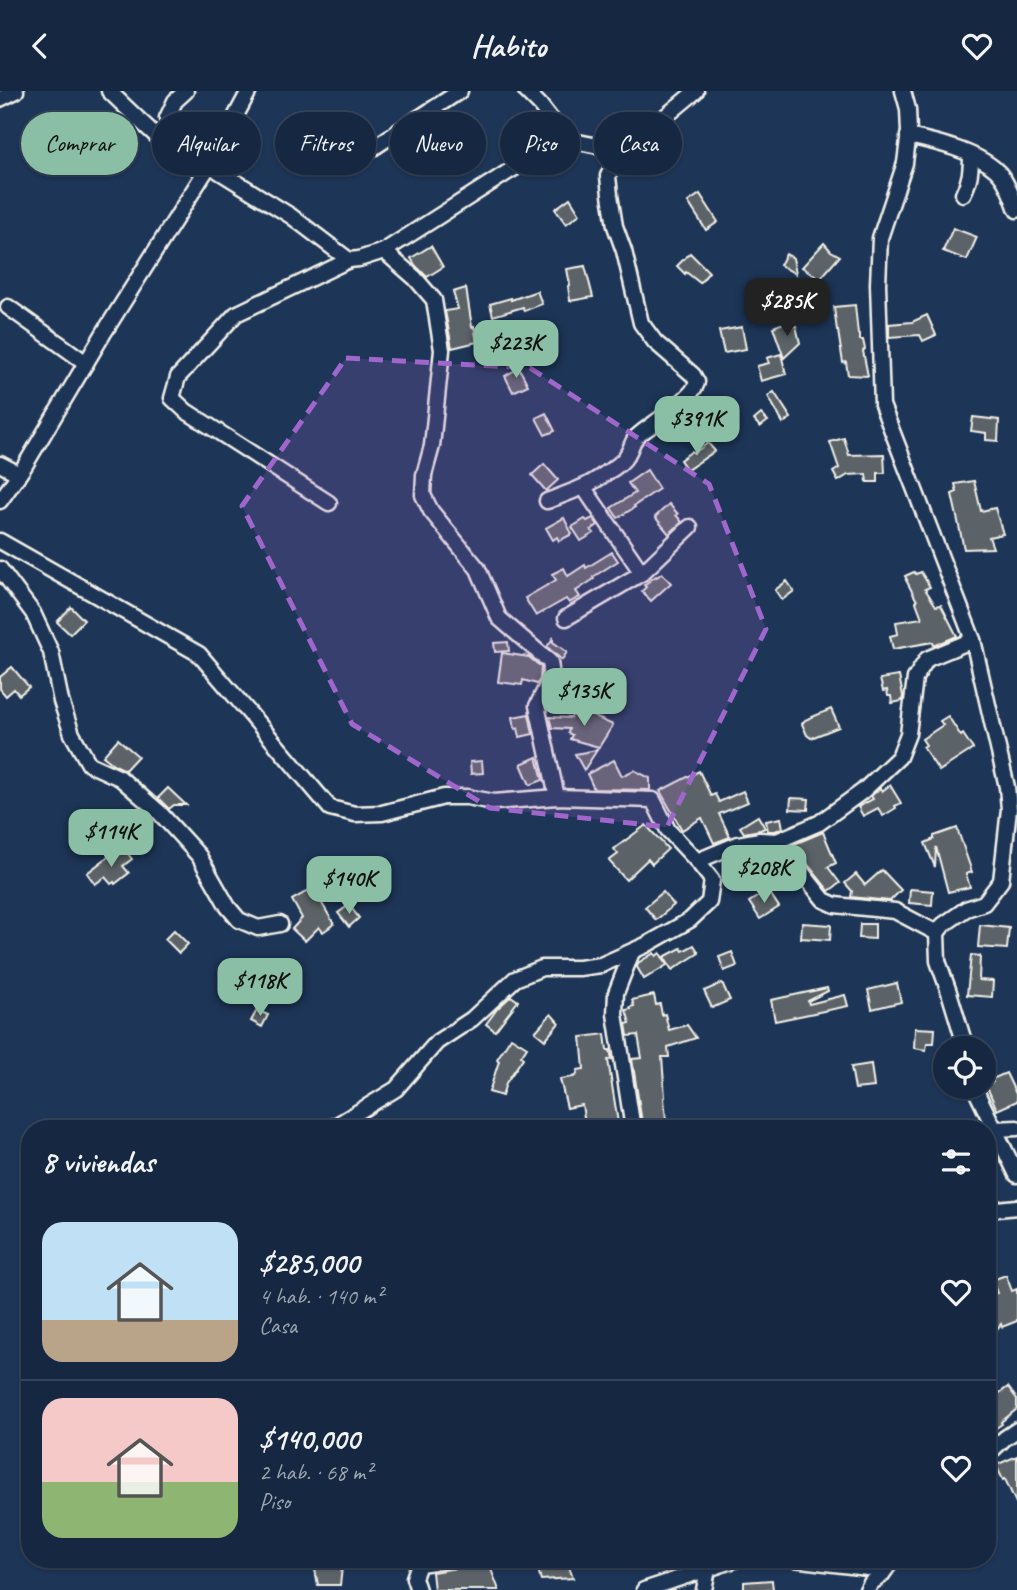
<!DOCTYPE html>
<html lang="es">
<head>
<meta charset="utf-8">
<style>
	:root { --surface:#162841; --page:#23344c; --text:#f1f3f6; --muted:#9ea6b1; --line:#35445a; --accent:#8abfa5 }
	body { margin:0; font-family:Caveat,sans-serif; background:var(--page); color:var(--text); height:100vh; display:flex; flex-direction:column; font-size:26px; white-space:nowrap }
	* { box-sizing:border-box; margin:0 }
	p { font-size:23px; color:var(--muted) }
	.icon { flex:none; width:38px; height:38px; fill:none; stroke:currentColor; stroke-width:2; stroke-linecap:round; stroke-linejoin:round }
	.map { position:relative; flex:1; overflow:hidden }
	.drawer { position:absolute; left:21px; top:1029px; width:975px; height:448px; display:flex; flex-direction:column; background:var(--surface); border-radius:28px; box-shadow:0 2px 5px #0004,0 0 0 2px var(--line) }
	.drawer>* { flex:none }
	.top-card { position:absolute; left:21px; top:21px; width:976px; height:63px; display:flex; gap:14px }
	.controls { position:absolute; left:933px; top:945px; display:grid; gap:14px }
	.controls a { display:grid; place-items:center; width:63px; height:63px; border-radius:50%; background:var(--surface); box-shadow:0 2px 5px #0004,0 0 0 2px var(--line); font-size:35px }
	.price { position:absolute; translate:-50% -60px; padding:0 16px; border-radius:14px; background:var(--accent); color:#111; font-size:23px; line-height:46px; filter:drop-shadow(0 2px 4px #0008) }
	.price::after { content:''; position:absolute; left:50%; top:42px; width:21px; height:16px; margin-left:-10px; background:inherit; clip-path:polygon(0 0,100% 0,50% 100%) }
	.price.selected { background:#222; color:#fff }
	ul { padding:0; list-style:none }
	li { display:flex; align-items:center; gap:21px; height:175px; padding:0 21px }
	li+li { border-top:2px solid var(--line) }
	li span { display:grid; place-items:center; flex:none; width:196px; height:140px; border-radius:21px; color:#555 }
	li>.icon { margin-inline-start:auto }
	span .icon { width:84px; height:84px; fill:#fffc; stroke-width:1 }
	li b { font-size:30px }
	h2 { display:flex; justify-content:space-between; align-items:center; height:84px; padding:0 21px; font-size:30px }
	.chip { padding:0 24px; border-radius:32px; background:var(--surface); box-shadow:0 2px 5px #0004,0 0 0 2px var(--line); font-size:24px; line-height:63px }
	.chip.selected { background:var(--accent); color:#111 }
	header { display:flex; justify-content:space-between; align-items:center; height:91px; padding:0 21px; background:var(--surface); font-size:32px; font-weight:800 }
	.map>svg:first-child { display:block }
	.building { fill:#5c6368; stroke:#f4f1e8; stroke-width:2 }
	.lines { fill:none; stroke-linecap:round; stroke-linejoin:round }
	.minor-casing { stroke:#f4f1e8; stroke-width:19 }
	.minor { stroke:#1d3557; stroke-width:14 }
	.marked { fill:#9f67cb; fill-opacity:0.2; stroke:#9f67cb; stroke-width:5; stroke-dasharray:14 9; stroke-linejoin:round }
</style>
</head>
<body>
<header><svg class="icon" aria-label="back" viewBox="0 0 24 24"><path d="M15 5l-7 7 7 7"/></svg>Habito<svg class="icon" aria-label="heart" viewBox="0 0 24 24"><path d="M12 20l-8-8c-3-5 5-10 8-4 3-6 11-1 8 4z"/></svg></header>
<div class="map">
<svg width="1017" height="1499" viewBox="0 0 1017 1499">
	<rect width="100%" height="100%" fill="#1d3557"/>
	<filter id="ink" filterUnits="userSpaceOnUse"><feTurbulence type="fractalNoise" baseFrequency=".0143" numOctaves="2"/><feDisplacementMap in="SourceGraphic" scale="14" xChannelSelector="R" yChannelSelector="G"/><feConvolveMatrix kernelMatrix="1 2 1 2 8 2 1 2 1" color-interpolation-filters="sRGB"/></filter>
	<g filter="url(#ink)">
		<g class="building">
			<path d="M700 103 718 131 706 139 688 111Z"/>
			<path d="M570 107 580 123 566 133 555 118Z"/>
			<path d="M953 137 977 146 967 169 943 160Z"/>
			<path d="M824 152 831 160 840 165 820 188 802 176Z"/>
			<path d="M431 155 443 176 427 186 415 174 411 167Z"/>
			<path d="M690 162 709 181 700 192 686 181 685 183 677 175Z"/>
			<path d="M786 163 793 167 796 183 780 174Z"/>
			<path d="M585 175 593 206 570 210 568 195 570 194 567 178Z"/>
			<path d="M797 191 801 210 783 213 780 194Z"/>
			<path d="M466 197 472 236 474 235 477 251 452 257 445 220 458 218 453 201Z"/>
			<path d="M537 200 542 213 524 220 523 216 493 225 490 213 511 207V209Z"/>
			<path d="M855 214 858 243H860V249H863L865 258 863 260 868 285 848 284 846 271 843 272 838 240H837L834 216Z"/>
			<path d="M927 224 936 244 923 250 920 244 889 246V233L912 231Z"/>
			<path d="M786 231 790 236 796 235 800 252 784 267 773 236Z"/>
			<path d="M742 236 746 258 724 262 719 240Z"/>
			<path d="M513 259 519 270 510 275 504 264Z"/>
			<path d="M781 263 786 283 761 290 757 275 769 272 767 267Z"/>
			<path d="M519 277 528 294 513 301 505 285Z"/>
			<path d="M774 301 791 327 783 332 768 305Z"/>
			<path d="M717 312 729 323 718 336 705 325Z"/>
			<path d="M546 322 555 340 545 344 536 327Z"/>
			<path d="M761 323 768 330 760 336 754 329Z"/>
			<path d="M973 326 999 329 998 350 986 349V342L971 340Z"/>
			<path d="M844 347 849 364 884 363 885 382H878V391H867L866 383 848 384 838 390 833 381 839 377 830 351Z"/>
			<path d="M708 352 715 360 687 379 680 369 692 360 694 362Z"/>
			<path d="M544 373 558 389 546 400 532 384Z"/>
			<path d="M647 379 659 398 634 415 635 416 618 427 611 417 635 402 628 392Z"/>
			<path d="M974 390 981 420 995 417 1003 443 989 446 993 457 964 458 952 403 957 401 955 393Z"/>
			<path d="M669 413 678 423 676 424 682 431 669 443 655 426Z"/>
			<path d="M564 427 572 443 559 450 557 446 553 449 546 437Z"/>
			<path d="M593 427 598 434 591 439 594 442 581 450 572 436 585 428 587 430Z"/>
			<path d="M612 461 618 470 593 486 594 488 576 500 580 506 569 512 566 508 536 525 525 507 556 489 552 483 564 477 568 485 585 474 586 477Z"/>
			<path d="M914 481 916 483 921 481 930 496 925 498 936 515 941 514 957 545 934 555 933 551 893 558 890 545 898 543 896 531 922 527 916 511 917 510 906 489H907L905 485Z"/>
			<path d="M662 482 671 492 651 510 642 500 646 496 644 494 656 485 657 486Z"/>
			<path d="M787 490 794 500 782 509 775 499Z"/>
			<path d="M71 516 84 529 70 543 57 531Z"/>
			<path d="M553 547V551L567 561 562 569 547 556Z"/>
			<path d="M508 551 509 560 495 561 494 552Z"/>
			<path d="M502 562 529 566 541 576 540 588 537 593 523 589 522 594 498 591Z"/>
			<path d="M12 576 29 596 19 604 14 598 6 605 0 598V586Z"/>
			<path d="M899 585 903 605 902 610 892 612 891 605H888L887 599 883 600 880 588Z"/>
			<path d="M831 618 839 636 811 647 807 644 802 633 805 629Z"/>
			<path d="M584 621 613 634 599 656 570 648 572 644 568 642 569 638 552 637 549 626 571 627 572 624 580 626Z"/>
			<path d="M529 623 533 643 520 646 518 637 515 638 513 626Z"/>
			<path d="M948 625 961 645 963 643 973 658 939 680 923 656 926 654 922 648 943 634 940 630Z"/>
			<path d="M118 648 138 665 125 679 113 673 103 665Z"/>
			<path d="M597 659 584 679 575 663Z"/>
			<path d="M537 666 543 689 530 694 521 673Z"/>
			<path d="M614 669 622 685 634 679 650 687V699L594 698 587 683Z"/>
			<path d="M482 670 483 682 471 683 470 671Z"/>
			<path d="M699 680 711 705 715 703 719 711 743 700 748 711 719 723 730 746 714 752 702 727 682 739 660 700Z"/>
			<path d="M890 694 901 712 895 715 896 717 883 725 878 717 863 725 858 716 873 708 871 705 880 697 882 700Z"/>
			<path d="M168 697 186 714H174L169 718 158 707Z"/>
			<path d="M791 707 809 708 808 719 790 718Z"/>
			<path d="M758 725 765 737 760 739 744 742 740 736Z"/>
			<path d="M781 727 783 737 775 740H768L766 730Z"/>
			<path d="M646 734 668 758 652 773 648 768 626 789 609 770 618 763 614 758Z"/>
			<path d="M957 737 972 781 966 783 970 796 948 801 936 756 935 776 925 752 934 748V745Z"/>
			<path d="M823 741 836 772 828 776 840 792 829 800 792 754Z"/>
			<path d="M125 759 132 768 123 775 129 782 115 793 114 791 111 793 105 786 95 793 87 782 113 762 116 766Z"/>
			<path d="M882 779 901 799 890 810 851 806 852 800 845 792 856 783 865 794Z"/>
			<path d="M313 797 334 833 323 841 319 836 305 850 292 838 302 827 292 809Z"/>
			<path d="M910 798 933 800 932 814 909 812Z"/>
			<path d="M768 799 779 816 760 828 749 811Z"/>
			<path d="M663 801 674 814 656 829 645 816Z"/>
			<path d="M349 814 359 827 349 836 338 822Z"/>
			<path d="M802 832 831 834 830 849 801 847Z"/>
			<path d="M860 833H875V848L859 847Z"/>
			<path d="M980 834 1009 837 1007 858 978 856Z"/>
			<path d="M174 839 188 853 179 862 165 848Z"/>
			<path d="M694 854 699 862 672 879 664 866 681 857 683 860Z"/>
			<path d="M732 861 737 875 724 880 719 866Z"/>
			<path d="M654 862 656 865 660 862 667 874 644 888 637 876 638 872Z"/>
			<path d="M971 864 980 865 979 889 993 890 992 906 967 904Z"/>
			<path d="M251 881 260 895 247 903 238 890Z"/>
			<path d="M722 892 730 909 712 917 704 900Z"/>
			<path d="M897 892 901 911 872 918 868 899Z"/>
			<path d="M827 897 828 900 808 910 809 913 845 904 848 915 775 930 771 909Z"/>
			<path d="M654 904 656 914 660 913 662 924 665 923 669 939 687 934 696 947 668 956 669 966H662L665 1006 664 1007 667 1038H643L632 968 642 967 638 944 628 945 626 933 630 932 626 919 631 918 630 916 634 915 632 909Z"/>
			<path d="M511 905 518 910 495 940 486 933 497 918Z"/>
			<path d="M257 919 268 924 262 936 251 930Z"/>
			<path d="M551 923 559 932 545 949 535 941Z"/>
			<path d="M915 937 935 938 934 952H927L926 959 914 957Z"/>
			<path d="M605 943 607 959H610L612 968 608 969 619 1038H586L582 1014 567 1017 560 988 573 986 576 985 578 979 584 978 581 946Z"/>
			<path d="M511 946 527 956 521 965 523 967 506 992 502 1005 489 1001 499 970 497 968Z"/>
			<path d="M871 973 874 996 855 998 851 976Z"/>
			<path d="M1006 982 1017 1005V1010L997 1019 986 994 993 991 992 988Z"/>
			<path d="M1006 1184 1012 1200 1017 1198V1230L1002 1236 1001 1233 987 1250V1206L997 1202 992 1189Z"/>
			<path d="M1008 1296 1017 1308V1318L1001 1331 1002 1333 987 1343V1311Z"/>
			<path d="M1017 1365V1414L1005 1388 1003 1389 996 1374Z"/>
			<path d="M313 1468H343L340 1494H318Z"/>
			<path d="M466 1468H487L499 1499H434L432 1481 457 1477 463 1474 467 1473Z"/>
			<path d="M535 1468H566L573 1487 541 1489Z"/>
			<path d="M772 1489 773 1499H744V1491Z"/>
		</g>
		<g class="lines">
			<g class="minor-casing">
				<g id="minor">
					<path d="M109 0C138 28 165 55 198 78"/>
					<path d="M186 0 175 10 167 27 168 34 192 63 210 73 249 0"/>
					<path d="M526 0 540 14 567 49"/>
					<path d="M903 0 908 18 909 41 905 72 880 147 878 193 882 314 973 549 1007 696 1009 718 1001 790 984 812 966 818 943 834 937 842 938 870 949 901 966 957"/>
					<path d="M0 8 16 0"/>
					<path d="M908 45C936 51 975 60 996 79 1007 89 1012 106 1017 119"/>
					<path d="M373 57 460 0"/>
					<path d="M963 103C970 90 971 79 971 64"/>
					<path d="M384 160 415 187 434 209 442 259 432 355 424 384 423 404 431 420 478 478 499 527 550 571 551 578 549 591 537 615 557 706"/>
					<path d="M8 216 86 272"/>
					<path d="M0 373 19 383"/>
					<path d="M584 397 642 482 690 436"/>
					<path d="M0 410 24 376 105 240 210 73 220 81 291 125 349 169 359 168 384 160 508 81 559 52 573 50 619 59 631 54 696 0"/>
					<path d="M547 410C568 402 588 396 606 382 613 378 623 371 627 364 633 355 631 349 641 342 654 332 695 305 697 291L693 284 655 251 641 232 624 160 615 135 610 104 608 85 619 59"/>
					<path d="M329 412 186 320 172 307 178 286 236 223 349 169"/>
					<path d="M0 450 199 563 330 717 355 723 382 722 444 706H467L494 711 557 706 653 709 668 739 697 770"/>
					<path d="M0 478 33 522 51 561 61 610 72 643 89 673 120 687 159 721 199 765 228 816 239 829 258 837 280 833"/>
					<path d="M566 527 642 482"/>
					<path d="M777 750 824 809 835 814 895 820 937 842"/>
					<path d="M632 861 616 902 615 923 633 1038"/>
					<path d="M976 996 978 1004 1017 1084"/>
					<path d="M330 1038 396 998 437 951 472 928 515 888 542 877H579L601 874 646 854 690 829 709 811 712 789 697 770 738 753 760 749 777 750 819 732 863 700 899 666 908 643 915 587 927 568 973 549"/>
					<path d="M994 1038 1017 1037"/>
					<path d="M987 1119 1017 1116"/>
					<path d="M987 1364 1005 1347 1017 1339"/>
					<path d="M793 1468 884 1479"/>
					<path d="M418 1499 414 1487 419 1473 455 1468"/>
					<path d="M644 1499 738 1468"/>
					<path d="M704 1499 708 1478"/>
					<path d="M867 1499 871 1492 881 1485 893 1468"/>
				</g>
			</g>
			<use href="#minor" class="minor"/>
		</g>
	</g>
	<path class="marked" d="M346 267 530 277 709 393 766 538 667 736 490 717 352 633 242 415Z"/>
</svg>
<div class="controls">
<a><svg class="icon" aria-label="locate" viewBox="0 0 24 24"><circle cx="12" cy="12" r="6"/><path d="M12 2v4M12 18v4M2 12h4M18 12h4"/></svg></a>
</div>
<b class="price selected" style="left:787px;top:247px">$285K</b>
<b class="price" style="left:516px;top:289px">$223K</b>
<b class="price" style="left:697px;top:365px">$391K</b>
<b class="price" style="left:584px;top:637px">$135K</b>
<b class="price" style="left:111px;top:778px">$114K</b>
<b class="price" style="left:764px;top:814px">$208K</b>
<b class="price" style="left:349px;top:825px">$140K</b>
<b class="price" style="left:260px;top:927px">$118K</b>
<div class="top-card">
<a class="chip selected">Comprar</a>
<a class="chip">Alquilar</a>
<a class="chip">Filtros</a>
<a class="chip">Nuevo</a>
<a class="chip">Piso</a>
<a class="chip">Casa</a>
</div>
<section class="drawer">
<h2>8 viviendas<svg class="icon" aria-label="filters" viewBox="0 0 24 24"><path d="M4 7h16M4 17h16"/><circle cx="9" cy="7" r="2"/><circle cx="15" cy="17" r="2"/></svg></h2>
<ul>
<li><span style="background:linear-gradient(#bfe0f5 70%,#b9a48a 0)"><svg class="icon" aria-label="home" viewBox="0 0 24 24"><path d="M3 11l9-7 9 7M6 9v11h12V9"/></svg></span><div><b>$285,000</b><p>4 hab. · 140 m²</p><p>Casa</p></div><svg class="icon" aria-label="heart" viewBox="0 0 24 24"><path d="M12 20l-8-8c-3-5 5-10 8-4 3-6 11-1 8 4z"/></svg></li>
<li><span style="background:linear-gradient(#f6c9c9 60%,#8fb573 0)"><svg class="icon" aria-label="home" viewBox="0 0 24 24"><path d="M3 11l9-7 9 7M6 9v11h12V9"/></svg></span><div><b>$140,000</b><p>2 hab. · 68 m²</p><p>Piso</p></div><svg class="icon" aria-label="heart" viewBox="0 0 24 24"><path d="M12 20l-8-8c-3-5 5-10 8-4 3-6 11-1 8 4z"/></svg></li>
</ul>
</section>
</div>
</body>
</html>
